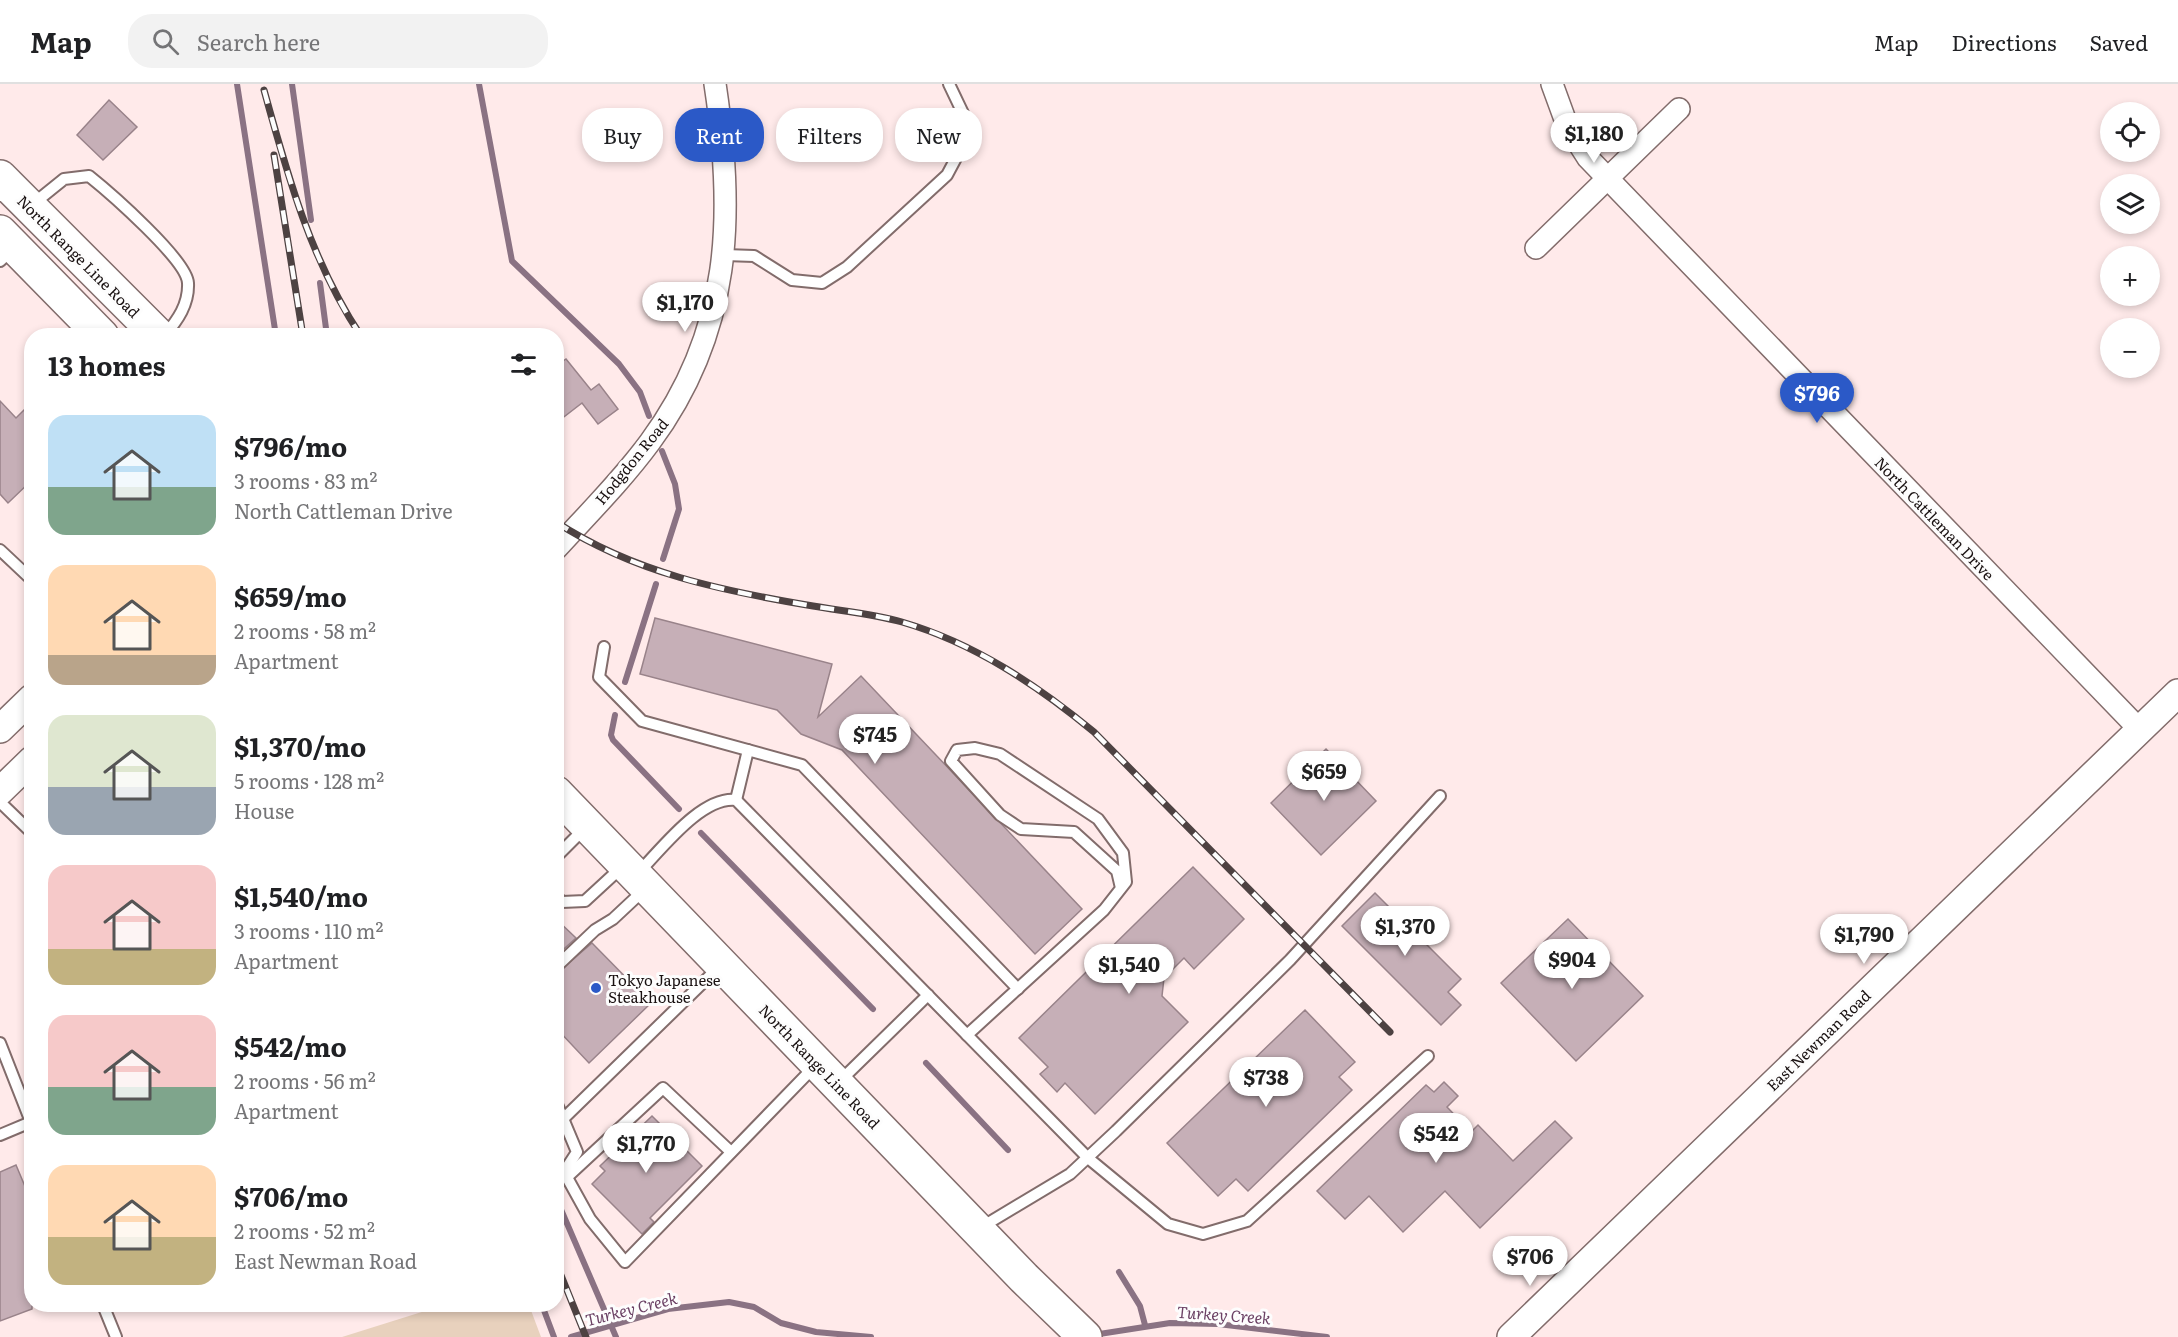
<!DOCTYPE html>
<html lang="en">
<head>
<meta charset="utf-8">
<style>
	:root { --surface:#fff; --page:#f2f2f2; --text:#202124; --muted:#757577; --line:#e0e0e0; --accent:#2b59c7 }
	body { margin:0; font-family:Literata,serif; background:var(--page); color:var(--text); height:100vh; display:flex; flex-direction:column; font-size:22px; white-space:nowrap }
	* { box-sizing:border-box; margin:0 }
	p { font-size:20px; color:var(--muted) }
	.icon { flex:none; width:33px; height:33px; fill:none; stroke:currentColor; stroke-width:2; stroke-linecap:round; stroke-linejoin:round }
	.map { position:relative; flex:1; overflow:hidden }
	.drawer { position:absolute; left:24px; top:244px; width:540px; height:984px; display:flex; flex-direction:column; background:var(--surface); border-radius:24px; box-shadow:0 3px 9px #0003 }
	.drawer>* { flex:none }
	.banner { position:absolute; left:582px; top:24px; width:570px; height:54px; display:flex; gap:12px }
	.fabs { position:absolute; left:2100px; top:18px; display:grid; gap:12px }
	.fabs a { display:grid; place-items:center; width:60px; height:60px; border-radius:50%; background:var(--surface); box-shadow:0 3px 9px #0003; font-size:30px }
	.price { position:absolute; translate:-50% -51px; padding:0 14px; border-radius:21px; background:#fff; color:#222; font-size:20px; line-height:39px; filter:drop-shadow(0 2px 3px #0008) }
	.price::after { content:''; position:absolute; left:50%; top:36px; width:18px; height:14px; margin-left:-9px; background:inherit; clip-path:polygon(0 0,100% 0,50% 100%) }
	.price.current { background:var(--accent); color:#fff }
	ul { padding:0; list-style:none }
	li { display:flex; align-items:center; gap:18px; height:150px; padding:0 24px }
	li span { display:grid; place-items:center; flex:none; width:168px; height:120px; border-radius:18px; color:#555 }
	li>.icon { margin-inline-start:auto }
	span .icon { width:72px; height:72px; fill:#fffc; stroke-width:1 }
	li b { font-size:26px }
	h2 { display:flex; justify-content:space-between; align-items:center; height:72px; padding:0 24px; font-size:26px }
	.chip { padding:0 21px; border-radius:24px; background:var(--surface); box-shadow:0 3px 9px #0003; font-size:21px; line-height:54px }
	.chip.current { background:var(--accent); color:#fff }
	header { display:flex; align-items:center; gap:36px; box-sizing:border-box; height:84px; padding:0 30px; background:var(--surface); border-bottom:2px solid var(--line) }
	header strong { font-size:28px }
	nav { display:flex; gap:33px; margin-inline-start:auto; font-size:21px }
	.search { width:420px; height:54px; background:var(--page); display:flex; align-items:center; gap:15px; box-sizing:border-box; padding:0 21px; border-radius:24px; color:var(--muted); font-size:22px }
	.map>svg:first-child { display:block }
	.green { fill:#e8d1bd }
	.lines { fill:none; stroke-linecap:round; stroke-linejoin:round }
	.stream { stroke:#8a7283; stroke-width:6 }
	.building { fill:#c6afb7; stroke:#99838a; stroke-width:1.5 }
	.service-casing { stroke:#826c6b; stroke-width:14 }
	.minor-casing { stroke:#826c6b; stroke-width:24 }
	.tertiary-casing { stroke:#826c6b; stroke-width:30 }
	.primary-casing { stroke:#826c6b; stroke-width:36 }
	.service { stroke:#fff; stroke-width:10 }
	.minor { stroke:#fff; stroke-width:21 }
	.tertiary { stroke:#fff; stroke-width:27 }
	.primary { stroke:#fff; stroke-width:33 }
	.rail-casing { stroke:#4d4242; stroke-width:7 }
	.rail { stroke:#fdfdfd; stroke-width:4.5; stroke-dasharray:14; stroke-linecap:butt }
	.poi-dot { fill:#2b59c7; stroke:#fdfdfd; stroke-width:2 }
	.labels { text-anchor:middle; dominant-baseline:central; stroke-width:6; stroke-linejoin:round; paint-order:stroke }
	.street-label { font-size:15px; fill:#191111; stroke:#fdfdfd }
	.poi-label { font-size:15px; fill:#191111; stroke:#fdfdfd; text-anchor:start }
	.water-label { font-size:16px; font-style:italic; fill:#6b4164; stroke:#fdfdfd }
</style>
</head>
<body>
<header>
<strong>Map</strong>
<div class="search"><svg class="icon" aria-label="search" viewBox="0 0 24 24"><circle cx="10" cy="10" r="6"/><path d="M15 15l6 6"/></svg>Search here</div>
<nav><a>Map</a><a>Directions</a><a>Saved</a></nav>
</header>
<div class="map">
<svg width="2178" height="1253" viewBox="0 0 2178 1253">
	<rect width="100%" height="100%" fill="#ffeaea"/>
	<path class="green" d="M444 1221H529L541 1253H342Z"/>
	<g class="lines">
		<g class="stream">
			<path d="M237 0 276 252"/>
			<path d="M292 0 311 136"/>
			<path d="M479 0 512 177 619 280 640 308 649 332"/>
			<path d="M320 199 327 252"/>
			<path d="M662 367 675 400 679 425 663 475"/>
			<path d="M625 598 656 500"/>
			<path d="M615 631 611 651 613 656 679 725"/>
			<path d="M701 749 873 925"/>
			<path d="M926 979 1008 1066"/>
			<path d="M556 1114 616 1253"/>
			<path d="M1119 1188 1140 1222 1145 1241"/>
			<path d="M542 1221 554 1253"/>
			<path d="M1093 1251 1170 1239 1218 1240 1327 1253"/>
			<path d="M571 1253 668 1225 729 1218 754 1223 781 1239 816 1248 871 1253"/>
		</g>
	</g>
	<g class="building">
		<path d="M109 16 137 43 103 76 77 51Z"/>
		<path d="M566 275 591 306 599 300 618 325 598 340 582 319 556 339V282Z"/>
		<path d="M0 317 16 334 32 318V396L8 419 0 410Z"/>
		<path d="M655 534 832 580 818 633 861 592 1082 825 1035 870 842 666 801 650 777 626 640 590Z"/>
		<path d="M1326 665 1376 717 1321 771 1271 719Z"/>
		<path d="M1193 783 1244 835 1194 885 1184 874 1164 894 1162 912 1188 938 1095 1030 1065 999 1057 1008 1040 990 1048 983 1019 954Z"/>
		<path d="M1375 809 1461 895 1448 908 1461 921 1441 941 1342 842Z"/>
		<path d="M556 835 576 854 556 872Z"/>
		<path d="M1568 835 1643 912 1576 977 1501 899Z"/>
		<path d="M592 859 651 919 589 979 556 944V890Z"/>
		<path d="M1305 926 1355 978 1339 993 1352 1006 1248 1107 1236 1095 1218 1112 1167 1059Z"/>
		<path d="M1444 998 1458 1012 1447 1023 1471 1048 1478 1041 1513 1077 1555 1037 1572 1054 1480 1144 1445 1107 1403 1148 1369 1112 1345 1135 1317 1107 1426 1001 1434 1008Z"/>
		<path d="M652 1032 702 1082 650 1134 654 1138 642 1150 592 1100 605 1087 600 1082Z"/>
		<path d="M16 1081 32 1119V1225L0 1237V1088Z"/>
	</g>
	<g class="lines">
		<g class="service-casing">
			<g id="service">
				<path d="M33 120 64 95 89 92C109 108 187 176 188 199 189 220 178 236 164 252"/>
				<path d="M725 171 754 172 792 196 822 199 847 183 947 91 971 46 949 0"/>
				<path d="M0 177 13 165"/>
				<path d="M0 466 32 496"/>
				<path d="M604 563 599 593 642 637 802 681 1018 905"/>
				<path d="M736 716 748 666"/>
				<path d="M0 718 32 749"/>
				<path d="M556 773 586 743"/>
				<path d="M637 790C661 766 701 712 736 716L1088 1074 1168 1140 1203 1150 1247 1137 1428 972"/>
				<path d="M556 812 562 818 585 817 623 782"/>
				<path d="M556 883 595 846 613 835 644 806"/>
				<path d="M967 951 1104 826 1126 798 1123 769 1098 735 1000 670 975 664 957 666 951 677 1000 731 1021 745 1074 748 1117 787 1121 804"/>
				<path d="M0 959 31 1038 0 1051"/>
				<path d="M840 997 928 911"/>
				<path d="M556 1018 577 1068 564 1088 590 1135 625 1178 815 982"/>
				<path d="M563 1035 720 882"/>
				<path d="M567 1093 663 1004 731 1068"/>
				<path d="M980 1144 1070 1090 1116 1047 1290 876 1440 712"/>
				<path d="M103 1221 116 1253"/>
			</g>
		</g>
		<g class="minor-casing">
			<g id="minor">
				<path d="M1552 0 1567 41 1588 74 2140 646"/>
				<path d="M1536 164 1679 25"/>
				<path d="M556 465C588 430 622 396 650 358 732 247 735 131 715 0"/>
			</g>
		</g>
		<g class="tertiary-casing">
			<g id="tertiary">
				<path d="M0 645 32 614"/>
				<path d="M0 707 32 676"/>
				<path d="M1511 1253 2178 609"/>
			</g>
		</g>
		<g class="primary-casing">
			<g id="primary">
				<path d="M0 93 159 252"/>
				<path d="M0 148 102 252"/>
				<path d="M556 709 1024 1194 1085 1253"/>
			</g>
		</g>
		<use href="#service" class="service"/>
		<use href="#minor" class="minor"/>
		<use href="#tertiary" class="tertiary"/>
		<use href="#primary" class="primary"/>
		<g class="rail-casing">
			<g id="rail">
				<path d="M264 6C288 93 311 177 361 252"/>
				<path d="M274 71 303 252"/>
				<path d="M556 438C634 489 723 507 813 522 842 527 874 530 902 538 974 559 1037 601 1094 648L1390 948"/>
				<path d="M556 1179 586 1253"/>
			</g>
		</g>
		<use href="#rail" class="rail"/>
	</g>
	<circle class="poi-dot" cx="596" cy="904" r="6"/>
	<g class="labels">
		<g class="street-label">
			<text transform="translate(79 172) rotate(45)">North Range Line Road</text>
			<text transform="translate(631 377) rotate(-51)">Hodgdon Road</text>
			<text transform="translate(1935 434) rotate(46)">North Cattleman Drive</text>
			<text transform="translate(1818 956) rotate(-44)">East Newman Road</text>
			<text transform="translate(820 982) rotate(46)">North Range Line Road</text>
		</g>
		<g class="poi-label">
			<text x="608" y="895">Tokyo Japanese<tspan x="608" dy="17">Steakhouse</tspan></text>
		</g>
		<g class="water-label">
			<text transform="translate(631 1224) rotate(-14)">Turkey Creek</text>
			<text transform="translate(1224 1230) rotate(4)">Turkey Creek</text>
		</g>
	</g>
</svg>
<div class="fabs">
<a><svg class="icon" aria-label="locate" viewBox="0 0 24 24"><circle cx="12" cy="12" r="6"/><path d="M12 2v4M12 18v4M2 12h4M18 12h4"/></svg></a>
<a><svg class="icon" aria-label="layers" viewBox="0 0 24 24"><path d="M12 4l9 5-9 5-9-5zM3 14l9 5 9-5"/></svg></a>
<a>+</a>
<a>−</a>
</div>
<b class="price" style="left:1594px;top:80px">$1,180</b>
<b class="price" style="left:685px;top:249px">$1,170</b>
<b class="price current" style="left:1817px;top:340px">$796</b>
<b class="price" style="left:875px;top:681px">$745</b>
<b class="price" style="left:1324px;top:718px">$659</b>
<b class="price" style="left:1405px;top:873px">$1,370</b>
<b class="price" style="left:1864px;top:881px">$1,790</b>
<b class="price" style="left:1572px;top:906px">$904</b>
<b class="price" style="left:1129px;top:911px">$1,540</b>
<b class="price" style="left:1266px;top:1024px">$738</b>
<b class="price" style="left:1436px;top:1080px">$542</b>
<b class="price" style="left:646px;top:1090px">$1,770</b>
<b class="price" style="left:1530px;top:1203px">$706</b>
<div class="banner">
<a class="chip">Buy</a>
<a class="chip current">Rent</a>
<a class="chip">Filters</a>
<a class="chip">New</a>
</div>
<section class="drawer">
<h2>13 homes<svg class="icon" aria-label="filters" viewBox="0 0 24 24"><path d="M4 7h16M4 17h16"/><circle cx="9" cy="7" r="2"/><circle cx="15" cy="17" r="2"/></svg></h2>
<ul>
<li><span style="background:linear-gradient(#bfe0f5 60%,#7fa58c 0)"><svg class="icon" aria-label="home" viewBox="0 0 24 24"><path d="M3 11l9-7 9 7M6 9v11h12V9"/></svg></span><div><b>$796/mo</b><p>3 rooms · 83 m²</p><p>North Cattleman Drive</p></div></li>
<li><span style="background:linear-gradient(#ffd9b3 75%,#b9a48a 0)"><svg class="icon" aria-label="home" viewBox="0 0 24 24"><path d="M3 11l9-7 9 7M6 9v11h12V9"/></svg></span><div><b>$659/mo</b><p>2 rooms · 58 m²</p><p>Apartment</p></div></li>
<li><span style="background:linear-gradient(#dfe7d0 60%,#9aa5b1 0)"><svg class="icon" aria-label="home" viewBox="0 0 24 24"><path d="M3 11l9-7 9 7M6 9v11h12V9"/></svg></span><div><b>$1,370/mo</b><p>5 rooms · 128 m²</p><p>House</p></div></li>
<li><span style="background:linear-gradient(#f6c9c9 70%,#c2b280 0)"><svg class="icon" aria-label="home" viewBox="0 0 24 24"><path d="M3 11l9-7 9 7M6 9v11h12V9"/></svg></span><div><b>$1,540/mo</b><p>3 rooms · 110 m²</p><p>Apartment</p></div></li>
<li><span style="background:linear-gradient(#f6c9c9 60%,#7fa58c 0)"><svg class="icon" aria-label="home" viewBox="0 0 24 24"><path d="M3 11l9-7 9 7M6 9v11h12V9"/></svg></span><div><b>$542/mo</b><p>2 rooms · 56 m²</p><p>Apartment</p></div></li>
<li><span style="background:linear-gradient(#ffd9b3 60%,#c2b280 0)"><svg class="icon" aria-label="home" viewBox="0 0 24 24"><path d="M3 11l9-7 9 7M6 9v11h12V9"/></svg></span><div><b>$706/mo</b><p>2 rooms · 52 m²</p><p>East Newman Road</p></div></li>
</ul>
</section>
</div>
</body>
</html>
